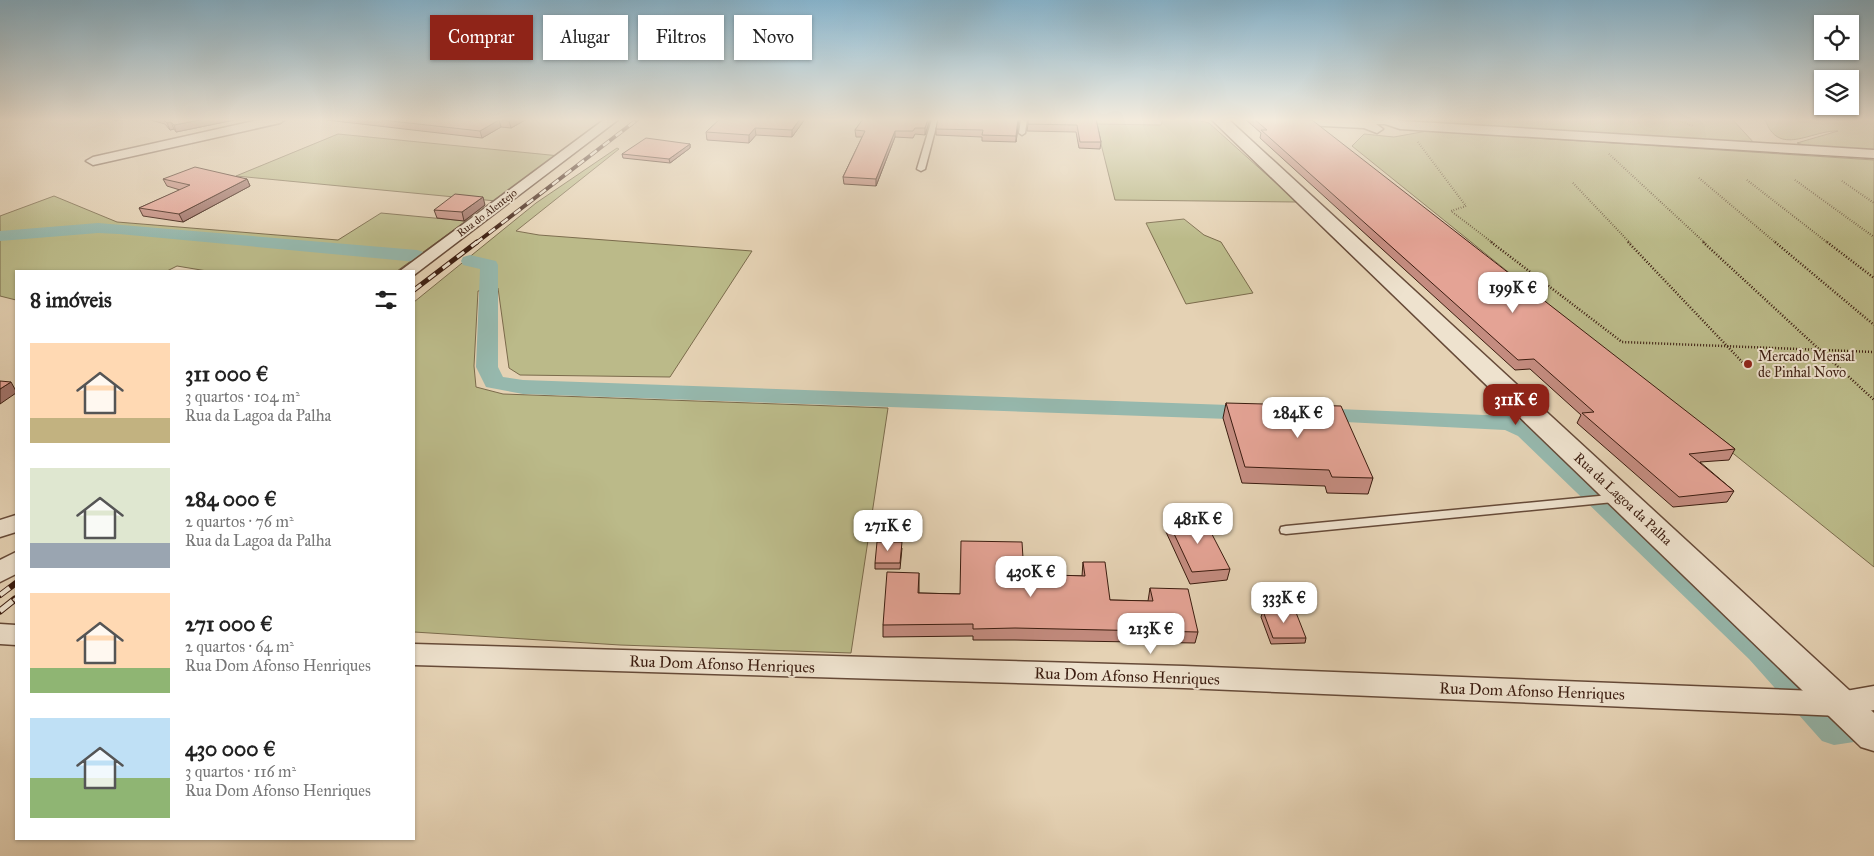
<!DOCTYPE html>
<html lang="pt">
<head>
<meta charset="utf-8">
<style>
	:root { --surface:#fff; --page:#f6f6f6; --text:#222; --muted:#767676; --accent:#8f2418 }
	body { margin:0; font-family:"IM FELL Great Primer",serif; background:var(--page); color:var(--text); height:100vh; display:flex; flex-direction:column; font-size:19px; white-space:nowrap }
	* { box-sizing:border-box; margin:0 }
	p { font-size:16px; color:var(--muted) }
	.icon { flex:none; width:28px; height:28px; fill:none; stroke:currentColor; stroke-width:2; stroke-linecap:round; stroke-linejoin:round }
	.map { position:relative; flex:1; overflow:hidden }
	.drawer { position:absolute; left:15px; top:270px; width:400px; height:570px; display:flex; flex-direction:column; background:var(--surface); border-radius:0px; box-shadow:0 1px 4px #0004 }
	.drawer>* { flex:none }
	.hud { position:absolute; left:430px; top:15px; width:475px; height:45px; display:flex; gap:10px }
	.tools { position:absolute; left:1814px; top:15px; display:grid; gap:10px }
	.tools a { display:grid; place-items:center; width:45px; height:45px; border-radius:0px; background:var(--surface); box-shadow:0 1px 4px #0004; font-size:25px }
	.price { position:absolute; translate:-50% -42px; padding:0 11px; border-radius:10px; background:#fff; color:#222; font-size:16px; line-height:32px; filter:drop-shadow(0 1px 2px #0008) }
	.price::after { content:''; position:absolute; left:50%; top:30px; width:15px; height:11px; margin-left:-8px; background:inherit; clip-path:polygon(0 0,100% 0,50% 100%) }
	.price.current { background:var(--accent); color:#fff }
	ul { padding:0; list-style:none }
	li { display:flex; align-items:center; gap:15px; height:125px; padding:0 15px }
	li span { display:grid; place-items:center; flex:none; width:140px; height:100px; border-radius:0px; color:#555 }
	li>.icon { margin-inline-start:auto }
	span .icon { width:60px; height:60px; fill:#fffc; stroke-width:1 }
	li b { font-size:21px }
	h2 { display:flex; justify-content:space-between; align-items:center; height:60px; padding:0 15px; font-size:21px }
	.chip { padding:0 18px; border-radius:0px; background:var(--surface); box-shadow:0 1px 4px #0004; font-size:18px; line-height:45px }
	.chip.current { background:var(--accent); color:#fff }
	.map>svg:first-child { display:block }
	.green { fill:#bbba89; stroke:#7b6b4c }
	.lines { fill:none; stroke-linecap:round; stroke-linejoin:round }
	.canal { fill:#96b8ad; fill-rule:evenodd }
	.service-casing { stroke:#664a38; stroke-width:3 }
	.minor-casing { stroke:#664a38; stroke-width:3 }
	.tertiary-casing { stroke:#664a38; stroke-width:3 }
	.path-far1 { stroke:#3b1c0f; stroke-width:2; stroke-dasharray:0.5 2; stroke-linecap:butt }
	.path { stroke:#3b1c0f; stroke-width:2.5; stroke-dasharray:1 2; stroke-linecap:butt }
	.service { fill:#eee2ce; fill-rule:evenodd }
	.minor { fill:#eee2ce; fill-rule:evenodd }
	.tertiary { fill:#eee2ce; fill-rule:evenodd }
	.rail-far3-casing { stroke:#3b1c0f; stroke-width:4 }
	.rail-far2-casing { stroke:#3b1c0f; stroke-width:5 }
	.rail-far1-casing { stroke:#3b1c0f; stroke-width:6 }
	.rail-casing { stroke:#3b1c0f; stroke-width:7 }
	.rail-far3 { stroke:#eee2ce; stroke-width:2.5; stroke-dasharray:8; stroke-linecap:butt }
	.rail-far2 { stroke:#eee2ce; stroke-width:3; stroke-dasharray:9; stroke-linecap:butt }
	.rail-far1 { stroke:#eee2ce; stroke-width:4.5; stroke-dasharray:12; stroke-linecap:butt }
	.rail { stroke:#eee2ce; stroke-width:5; stroke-dasharray:16; stroke-linecap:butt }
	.wall { fill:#c48c80; stroke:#3b1c0f }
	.shaded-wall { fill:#a07268; stroke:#3b1c0f }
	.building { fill:#e4a395; stroke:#3b1c0f }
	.poi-dot { fill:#8f2418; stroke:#eee2ce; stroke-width:2 }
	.labels { text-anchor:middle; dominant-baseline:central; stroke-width:4; stroke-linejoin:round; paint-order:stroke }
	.far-street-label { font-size:11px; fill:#3b1c0f; stroke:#eee2ce }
	.poi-label { font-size:14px; fill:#3b1c0f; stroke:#eee2ce; text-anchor:start }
	.street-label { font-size:14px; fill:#3b1c0f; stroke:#eee2ce }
	.near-street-label { font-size:16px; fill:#3b1c0f; stroke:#eee2ce }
</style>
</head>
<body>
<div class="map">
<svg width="1874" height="856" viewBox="0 0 1874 856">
	<rect width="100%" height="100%" fill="#e5d2b4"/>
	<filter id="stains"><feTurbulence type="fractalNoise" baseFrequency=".004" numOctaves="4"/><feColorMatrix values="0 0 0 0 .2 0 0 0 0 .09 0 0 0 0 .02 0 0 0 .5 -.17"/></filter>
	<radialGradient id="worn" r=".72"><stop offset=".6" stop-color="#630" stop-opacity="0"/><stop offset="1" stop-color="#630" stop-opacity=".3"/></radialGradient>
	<g class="green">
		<path d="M1163 119 1201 121 1209 123 1297 202 1115 200 1096 124 1161 125Z"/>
		<path d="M1404 119H1732L1755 144 1411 122Z"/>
		<path d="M1765 119H1874V151L1810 147 1797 143 1838 131C1811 130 1778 158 1765 119Z"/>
		<path d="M1427 131 1874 160V567L1352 146 1364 134 1394 137Z"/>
		<path d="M338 134 560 156 496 201 236 176Z"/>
		<path d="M617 148 619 149 516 231 539 235 752 251 670 377 520 375 509 368 498 288 478 291 474 366 476 387 503 394 888 408 851 653 620 645 414 632V302L536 203Z"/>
		<path d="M54 196 117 222 338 240 381 213 466 221 397 271H207L177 266 167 271H16V300L0 296V216Z"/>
		<path d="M1184 219 1204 235 1221 242 1253 293 1186 304 1146 223Z"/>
	</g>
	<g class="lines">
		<g class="canal">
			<path d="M98 223 417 250 423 252 426 256 423 260 417 262 119 234 98 233 0 241V231Z"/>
			<path d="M470 255 496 261 498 265V367L503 377 523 380 1257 406 1265 408 1269 413 1265 418 1257 420 523 394 486 387 476 367 480 269 463 265 461 261 463 257Z"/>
			<path d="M1313 408 1509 416 1534 426 1771 643 1841 716 1874 711V739L1834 745 1822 741 1749 659 1518 436 1505 430 1305 420 1301 415 1305 410Z"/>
		</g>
		<g class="service-casing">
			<g id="service">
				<path d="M932 119H938L925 169 921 171 917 169Z"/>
				<path d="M1021 119H1027L1025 133 1022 135 1019 133Z"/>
				<path d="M1620 494 1626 498 1624 501 1286 534 1281 533 1280 530 1281 527 1286 526Z"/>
			</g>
		</g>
		<g class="minor-casing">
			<g id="minor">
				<path d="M263 119H286L280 123 93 165 86 161 93 157Z"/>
				<path d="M605 119H619L414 275V271H400Z"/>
				<path d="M1258 119H1395L1402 121 1874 150V158L1400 129 1385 124H1376L1383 129 1377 133 1364 128 1264 123Z"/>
				<path d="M16 515V532L0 537V520Z"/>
				<path d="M16 552V574L0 582V560Z"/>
				<path d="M0 624 16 625V645L0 644Z"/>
				<path d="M414 644 1184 666 1840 692 1874 686V710L1840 716 1184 688 414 665Z"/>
			</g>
		</g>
		<g class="tertiary-casing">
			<path id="tertiary" d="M1211 119H1228L1874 713V751L1861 747Z"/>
		</g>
		<g class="path-far1">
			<path d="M1621 119 1632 122"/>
			<path d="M1673 119 1694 126"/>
			<path d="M1418 142 1466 206 1451 211 1493 243"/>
			<path d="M1609 154 1705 243"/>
			<path d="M1699 178 1776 243"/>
			<path d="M1747 180 1828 243"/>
			<path d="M1795 180 1874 237"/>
			<path d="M1842 181 1874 203"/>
			<path d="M1573 183 1630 243"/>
		</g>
		<g class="path">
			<path d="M1491 242 1622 342 1874 352"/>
			<path d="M1628 242 1747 367"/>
			<path d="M1703 242 1874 400"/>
			<path d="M1775 242 1874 325"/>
			<path d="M1827 242 1874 278"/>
		</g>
		<use href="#service" class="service"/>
		<use href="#minor" class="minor"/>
		<use href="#tertiary" class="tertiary"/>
		<g class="rail-far3-casing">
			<path id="rail-far3" d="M476 243 638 119"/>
		</g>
		<g class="rail-far2-casing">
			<path id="rail-far2" d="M414 290 477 242"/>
		</g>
		<g class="rail-far1-casing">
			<g id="rail-far1">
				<path d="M0 595 16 583"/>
				<path d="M14 601 16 599"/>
			</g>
		</g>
		<g class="rail-casing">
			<path id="rail" d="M0 611 15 599"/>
		</g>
		<use href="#rail-far3" class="rail-far3"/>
		<use href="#rail-far2" class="rail-far2"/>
		<use href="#rail-far1" class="rail-far1"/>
		<use href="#rail" class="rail"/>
	</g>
	<g class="wall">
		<path d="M147 119H234V120L176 132 174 129 170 130 165 124Z"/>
		<path d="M318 119H527L511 128 501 127 482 138Z"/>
		<path d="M720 119H805L792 137 756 135 749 143 707 140 706 132Z"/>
		<path d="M863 119H930L925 135 915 134 913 138 895 137 876 186 844 184 843 177 862 137H856L855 130Z"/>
		<path d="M938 119H1019L1016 142 982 141V137L936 135V129Z"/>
		<path d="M1096 119 1101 142 1100 149 1079 148 1076 132 1027 131 1028 124Z"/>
		<path d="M1245 119H1294L1735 449 1729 460 1700 462 1734 491 1727 502 1673 507 1577 423 1581 415 1530 369 1515 370 1260 138 1261 133Z"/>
		<path d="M690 144V148L670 163 623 158 622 154Z"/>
		<path d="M163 179H247L250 186 183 222 143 216 139 208 180 190 167 186Z"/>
		<path d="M485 205 464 221 437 218 434 210Z"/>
		<path d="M1226 403 1373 478 1368 494 1327 493 1325 486 1242 483 1223 418Z"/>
		<path d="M1168 521 1230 569 1227 580 1190 584 1166 532Z"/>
		<path d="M902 548 900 569H875V563Z"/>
		<path d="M1083 562 1110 600 1148 601 1150 588 1198 632 1195 643 1015 640H973V636L883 637V625L919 573V593L960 594 1024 574 1082 576Z"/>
		<path d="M1263 611 1306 638 1305 643 1271 644 1261 617Z"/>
	</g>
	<g class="shaded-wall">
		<path d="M114 119H123L115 121Z"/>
		<path d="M205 119H234V120L176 132 174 125Z"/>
		<path d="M513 119H527L511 128 509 121Z"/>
		<path d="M800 119H805L792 137V130Z"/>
		<path d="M928 119H930L925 135V128Z"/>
		<path d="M1018 119H1019L1016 142V136Z"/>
		<path d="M499 120 501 127 482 138 480 131Z"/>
		<path d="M171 122 174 129 170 130 167 123Z"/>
		<path d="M755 128 756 135 749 143V135Z"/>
		<path d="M895 131V137L876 186V179Z"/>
		<path d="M690 144V148L670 163 669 159Z"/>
		<path d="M247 179 250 186 183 222 179 214Z"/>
		<path d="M483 197 485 205 464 221 462 212Z"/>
		<path d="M11 382 16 391V393L0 404V389Z"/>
	</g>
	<g class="building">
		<path d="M163 119H205L174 125 171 122 167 123Z"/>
		<path d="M374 119H513L509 121 499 120 480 131Z"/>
		<path d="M720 119H800L792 130 755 128 749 135 706 132Z"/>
		<path d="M863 119H928L925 128H915L913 131H895L876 179 843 177 865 131 855 130Z"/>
		<path d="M938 119H1018L1016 136 982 135 983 130 936 129Z"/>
		<path d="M1028 119H1096L1101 142H1080L1077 125 1028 124Z"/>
		<path d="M1254 119 1312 120 1735 449 1689 454 1734 491 1679 497 1582 413 1594 412 1534 359 1518 360 1261 130H1267Z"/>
		<path d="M646 138 690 144 669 159 622 154Z"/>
		<path d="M195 167 247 179 179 214 139 208 190 185 163 179Z"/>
		<path d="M455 194 483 197 462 212 434 210Z"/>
		<path d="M0 381 11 382 0 389Z"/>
		<path d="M1226 403 1341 406 1373 478 1332 477 1329 470 1245 467Z"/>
		<path d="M1203 517 1230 569 1192 572 1168 521Z"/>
		<path d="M961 541 1022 542 1024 574 1085 576 1083 562H1105L1110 600 1153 601 1150 588 1188 589 1198 632 1015 628 973 629V624L883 625 887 572 919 573 918 593 960 594Z"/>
		<path d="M877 542H902L900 563H875Z"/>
		<path d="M1295 610 1306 638H1273L1263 611Z"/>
	</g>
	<linearGradient id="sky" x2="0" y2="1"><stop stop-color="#87b6d0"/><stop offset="0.5" stop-color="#f3ebdd"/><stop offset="1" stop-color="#f3ebdd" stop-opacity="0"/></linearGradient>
	<rect width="1874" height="239" fill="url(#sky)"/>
	<circle class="poi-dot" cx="1748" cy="364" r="5"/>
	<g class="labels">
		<g class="far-street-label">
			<text transform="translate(487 213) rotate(-37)">Rua do Alentejo</text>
		</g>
		<g class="poi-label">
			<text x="1758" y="356">Mercado Mensal<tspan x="1758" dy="16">de Pinhal Novo</tspan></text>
		</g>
		<g class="street-label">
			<text transform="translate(1623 499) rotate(43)">Rua da Lagoa da Palha</text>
		</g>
		<g class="near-street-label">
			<text transform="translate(722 664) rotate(2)">Rua Dom Afonso Henriques</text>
			<text transform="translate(1127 676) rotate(2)">Rua Dom Afonso Henriques</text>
			<text transform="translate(1532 691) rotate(2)">Rua Dom Afonso Henriques</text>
		</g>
	</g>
	<rect width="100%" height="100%" filter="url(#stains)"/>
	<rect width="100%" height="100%" fill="url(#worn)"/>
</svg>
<div class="tools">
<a><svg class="icon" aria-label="locate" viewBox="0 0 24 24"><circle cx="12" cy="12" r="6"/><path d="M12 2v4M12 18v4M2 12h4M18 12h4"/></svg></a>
<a><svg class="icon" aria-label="layers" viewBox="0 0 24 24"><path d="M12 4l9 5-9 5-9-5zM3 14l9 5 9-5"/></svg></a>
</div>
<b class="price" style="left:1513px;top:314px">199K €</b>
<b class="price current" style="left:1516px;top:426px">311K €</b>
<b class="price" style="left:1298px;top:439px">284K €</b>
<b class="price" style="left:1198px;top:545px">481K €</b>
<b class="price" style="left:888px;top:552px">271K €</b>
<b class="price" style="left:1031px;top:598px">430K €</b>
<b class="price" style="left:1284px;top:624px">333K €</b>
<b class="price" style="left:1151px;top:655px">213K €</b>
<div class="hud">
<a class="chip current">Comprar</a>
<a class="chip">Alugar</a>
<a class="chip">Filtros</a>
<a class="chip">Novo</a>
</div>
<section class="drawer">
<h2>8 imóveis<svg class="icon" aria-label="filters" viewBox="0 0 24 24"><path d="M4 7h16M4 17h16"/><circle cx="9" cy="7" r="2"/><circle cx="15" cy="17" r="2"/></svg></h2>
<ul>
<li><span style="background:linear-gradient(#ffd9b3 75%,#c2b280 0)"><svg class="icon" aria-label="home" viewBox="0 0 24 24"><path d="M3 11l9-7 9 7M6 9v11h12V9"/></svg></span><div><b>311 000 €</b><p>3 quartos · 104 m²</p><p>Rua da Lagoa da Palha</p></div></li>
<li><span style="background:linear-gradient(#dfe7d0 75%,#9aa5b1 0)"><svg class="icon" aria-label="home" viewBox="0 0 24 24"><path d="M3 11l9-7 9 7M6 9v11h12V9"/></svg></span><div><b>284 000 €</b><p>2 quartos · 76 m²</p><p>Rua da Lagoa da Palha</p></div></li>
<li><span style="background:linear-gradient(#ffd9b3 75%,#8fb573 0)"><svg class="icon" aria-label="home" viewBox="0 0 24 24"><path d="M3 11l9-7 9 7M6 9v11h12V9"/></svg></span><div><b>271 000 €</b><p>2 quartos · 64 m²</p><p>Rua Dom Afonso Henriques</p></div></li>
<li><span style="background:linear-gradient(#bfe0f5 60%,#8fb573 0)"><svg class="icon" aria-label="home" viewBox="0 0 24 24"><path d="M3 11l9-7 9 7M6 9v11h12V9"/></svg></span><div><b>430 000 €</b><p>3 quartos · 116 m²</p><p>Rua Dom Afonso Henriques</p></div></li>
</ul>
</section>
</div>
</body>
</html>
